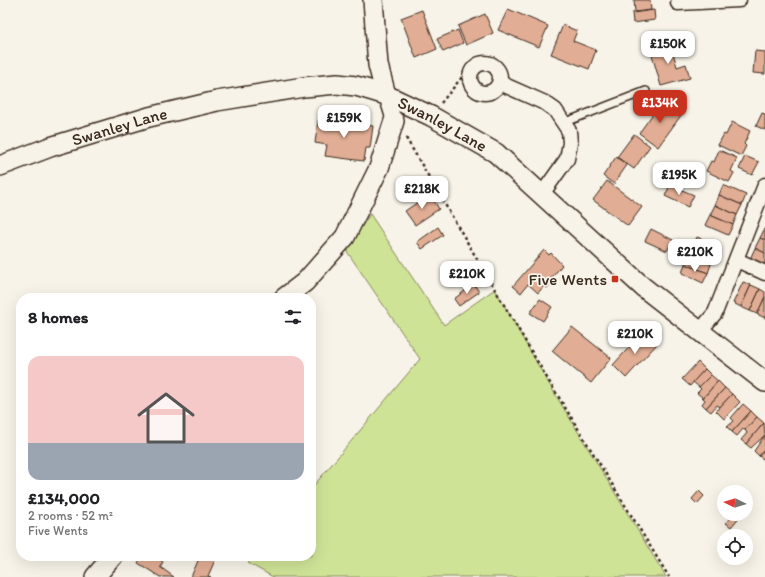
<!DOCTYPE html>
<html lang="en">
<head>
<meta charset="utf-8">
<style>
	:root { --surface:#fff; --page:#f2f2f2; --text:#202124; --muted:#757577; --line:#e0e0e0; --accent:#c8321e }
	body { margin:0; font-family:Itim,sans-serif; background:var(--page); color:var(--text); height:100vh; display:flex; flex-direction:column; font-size:15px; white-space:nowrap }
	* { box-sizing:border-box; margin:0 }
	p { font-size:13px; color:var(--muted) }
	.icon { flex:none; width:22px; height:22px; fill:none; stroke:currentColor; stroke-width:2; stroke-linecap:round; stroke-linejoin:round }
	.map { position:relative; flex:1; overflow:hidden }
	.side { position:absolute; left:16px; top:293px; width:300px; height:268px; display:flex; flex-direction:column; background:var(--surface); border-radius:16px; box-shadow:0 4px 16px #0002 }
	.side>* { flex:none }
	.needle { width:26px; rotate:275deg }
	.buttons { position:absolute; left:717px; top:485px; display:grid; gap:8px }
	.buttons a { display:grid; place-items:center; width:36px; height:36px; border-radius:50%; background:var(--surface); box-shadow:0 4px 16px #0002; font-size:20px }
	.price { position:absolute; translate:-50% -34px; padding:0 9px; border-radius:8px; background:#fff; color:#222; font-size:13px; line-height:26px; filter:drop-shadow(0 1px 2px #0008) }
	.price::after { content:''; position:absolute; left:50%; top:24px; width:12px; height:9px; margin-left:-6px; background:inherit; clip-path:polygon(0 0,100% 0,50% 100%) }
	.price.selected { background:var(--accent); color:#fff }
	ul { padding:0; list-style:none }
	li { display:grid; align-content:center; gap:8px; height:212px; padding:0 12px }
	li+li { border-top:1px solid var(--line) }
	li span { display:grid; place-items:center; height:124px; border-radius:12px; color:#555 }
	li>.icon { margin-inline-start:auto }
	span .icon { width:72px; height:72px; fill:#fffc; stroke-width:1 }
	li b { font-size:17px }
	h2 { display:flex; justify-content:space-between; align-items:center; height:48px; padding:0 12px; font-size:17px }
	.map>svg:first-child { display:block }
	.green { fill:#cfe397; stroke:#85865a }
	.building { fill:#e1ad94; stroke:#3b2a1e }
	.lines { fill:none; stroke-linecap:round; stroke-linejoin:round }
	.lane-casing { stroke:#3b2a1e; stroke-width:10 }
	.street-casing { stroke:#3b2a1e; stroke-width:17 }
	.secondary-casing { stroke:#3b2a1e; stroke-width:22 }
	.path { stroke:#3b2a1e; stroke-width:2.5; stroke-dasharray:3 3; stroke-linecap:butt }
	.lane { stroke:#f7f3e8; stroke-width:7 }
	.street { stroke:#f7f3e8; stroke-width:14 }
	.secondary { stroke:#f7f3e8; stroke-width:19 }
	.poi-dot { fill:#c8321e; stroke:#f7f3e8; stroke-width:1.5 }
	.labels { text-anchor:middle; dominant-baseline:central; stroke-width:3.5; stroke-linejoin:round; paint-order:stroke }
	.street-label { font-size:17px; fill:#3b2a1e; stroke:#f7f3e8 }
	.poi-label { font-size:17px; fill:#3b2a1e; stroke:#f7f3e8; text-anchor:end }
</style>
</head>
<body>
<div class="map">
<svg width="765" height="577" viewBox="0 0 765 577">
	<rect width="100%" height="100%" fill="#f7f3e8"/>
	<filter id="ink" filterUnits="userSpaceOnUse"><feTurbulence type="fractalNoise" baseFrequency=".025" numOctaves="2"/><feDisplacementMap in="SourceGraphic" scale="8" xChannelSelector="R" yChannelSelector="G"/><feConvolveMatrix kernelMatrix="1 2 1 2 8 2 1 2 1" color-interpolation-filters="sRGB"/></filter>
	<g filter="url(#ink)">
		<path class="green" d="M370 214 444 325 495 289 546 379 666 577H273L248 563 255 556H311V489L420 359 346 250Z"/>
		<g class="building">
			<path d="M634 0H650L651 10 635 12Z"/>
			<path d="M508 9 548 26 539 47 498 30Z"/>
			<path d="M422 10 437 49 416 58 401 18Z"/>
			<path d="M654 10 655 20 633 23 632 13Z"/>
			<path d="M485 14 493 33 466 45 458 26Z"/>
			<path d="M563 25 577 31 573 41 596 50 589 69 551 54Z"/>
			<path d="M458 30 463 43 443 52 437 39Z"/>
			<path d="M670 42 677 67 686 64 690 78 661 86 650 48Z"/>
			<path d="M755 51 765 52V74L753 73Z"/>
			<path d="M663 100 682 114 658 147 639 133Z"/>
			<path d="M762 113 765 114V130L756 126Z"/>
			<path d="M318 120 330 121V120L373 126 370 148H366L364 161 325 156 327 145 315 143Z"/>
			<path d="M732 122 750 131 744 144 746 146 741 156 718 145 724 134 726 135Z"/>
			<path d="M634 134 650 146 634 169 617 157Z"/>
			<path d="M719 150 737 158 731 171 734 173 729 182 706 171 711 161 714 162Z"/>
			<path d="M745 156 759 162 752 175 739 169Z"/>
			<path d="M616 157 627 165 614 184 603 176Z"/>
			<path d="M607 181 642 207 628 226 593 200Z"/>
			<path d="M670 185 694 195 688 207 665 196Z"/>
			<path d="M723 185 746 195 742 205 719 195Z"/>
			<path d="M430 194 439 209 415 225 405 211Z"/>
			<path d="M719 195 742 205 737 215 715 205Z"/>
			<path d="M715 205 737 215 733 225 710 215Z"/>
			<path d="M710 215 733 225 728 235 705 225Z"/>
			<path d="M438 227 443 235 422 249 417 242Z"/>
			<path d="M765 228V240L760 238Z"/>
			<path d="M651 229 673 240 667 251 645 241Z"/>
			<path d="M697 237 719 246 715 255 693 246Z"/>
			<path d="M760 238 765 240V253L755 248Z"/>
			<path d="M693 246 715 255 711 264 689 255Z"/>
			<path d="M755 248 765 253V266L750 259Z"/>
			<path d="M544 250 549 255 551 253 562 265 549 281 552 283 547 288 544 286 538 293 528 284 521 293 513 286Z"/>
			<path d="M689 255 711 264 708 273 685 264Z"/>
			<path d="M685 264 708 273 703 283 682 273Z"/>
			<path d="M743 282 751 285 741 307 733 303Z"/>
			<path d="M474 284 479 292 459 306 454 299Z"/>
			<path d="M751 285 760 289 750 311 741 307Z"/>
			<path d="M760 289 765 292V297L757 314 750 311Z"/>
			<path d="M765 297V318L757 314Z"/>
			<path d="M540 299 552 307 543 321 530 313Z"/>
			<path d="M572 327 611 358 591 383 552 351Z"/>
			<path d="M643 332 657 344 626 378 613 365Z"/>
			<path d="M698 362 705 369 690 386 682 379Z"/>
			<path d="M705 369 711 375 699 387 693 382Z"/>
			<path d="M711 375 718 381 703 398 697 393 701 389 699 387Z"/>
			<path d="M718 381 725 388 706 408 702 404 705 400 703 398Z"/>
			<path d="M725 388 732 394 720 407 717 405 711 412 706 408Z"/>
			<path d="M732 394 740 402 724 419 716 411Z"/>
			<path d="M743 404 751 411 732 432 727 427 734 421 731 418Z"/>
			<path d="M751 411 757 417 745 430 743 429 737 436 732 432Z"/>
			<path d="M757 417 764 423 746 444 741 440 747 433 745 430Z"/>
			<path d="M764 423 765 435 751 448 746 444Z"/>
			<path d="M765 435V449L759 456 754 451Z"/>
			<path d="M765 449V457L763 459 759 456Z"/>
			<path d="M699 491 704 496 697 504 692 499Z"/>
			<path d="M734 514H742L731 527 726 523Z"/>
			<path d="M142 556H154L163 562 160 567 174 577H160L138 563Z"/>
			<path d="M200 556 215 560 208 576 211 577H191Z"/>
		</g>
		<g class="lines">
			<g class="lane-casing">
				<path id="lane" d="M563 123 646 91"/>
			</g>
			<g class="street-casing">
				<g id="street">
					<path d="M678 3 739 0"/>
					<circle cx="485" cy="78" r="15"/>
					<path d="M500 83 545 103 555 110 569 131 570 143 567 159 542 194"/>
					<path d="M386 95 394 121"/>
					<path d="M737 260 765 273"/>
					<path d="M700 331 715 313 765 185"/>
				</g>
			</g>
			<g class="secondary-casing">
				<g id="secondary">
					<path d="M373 0 378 65 386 95"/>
					<path id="s1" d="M0 166 50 147 149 117 217 101 304 87 337 84 356 86 386 95 431 116 496 153 643 287 765 382"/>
					<path d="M284 298 305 282 345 237 379 168 394 121"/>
					<path d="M95 577 113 556"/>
				</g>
			</g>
			<g class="path">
				<path d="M441 103 462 77 470 78"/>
				<path d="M406 138 547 378 669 577"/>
			</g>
			<use href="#lane" class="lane"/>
			<use href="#street" class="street"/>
			<use href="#secondary" class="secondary"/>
		</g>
	</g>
	<rect class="poi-dot" x="611" y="275" width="8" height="8" rx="2"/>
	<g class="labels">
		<g class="street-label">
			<text stroke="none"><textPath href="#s1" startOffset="462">Swanley Lane</textPath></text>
			<text stroke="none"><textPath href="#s1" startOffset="126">Swanley Lane</textPath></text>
		</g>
		<g class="poi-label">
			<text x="607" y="279">Five Wents</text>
		</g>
	</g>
</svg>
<div class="buttons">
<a><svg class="needle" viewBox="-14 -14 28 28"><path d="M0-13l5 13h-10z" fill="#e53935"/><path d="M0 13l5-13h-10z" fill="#757577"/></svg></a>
<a><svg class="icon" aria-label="locate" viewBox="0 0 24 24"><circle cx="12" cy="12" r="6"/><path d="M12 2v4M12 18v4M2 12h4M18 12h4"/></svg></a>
</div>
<b class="price" style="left:668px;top:65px">£150K</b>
<b class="price selected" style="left:660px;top:124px">£134K</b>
<b class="price" style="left:344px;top:139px">£159K</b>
<b class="price" style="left:679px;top:196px">£195K</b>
<b class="price" style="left:422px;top:210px">£218K</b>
<b class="price" style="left:695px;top:273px">£210K</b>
<b class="price" style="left:467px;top:295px">£210K</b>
<b class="price" style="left:635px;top:355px">£210K</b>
<section class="side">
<h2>8 homes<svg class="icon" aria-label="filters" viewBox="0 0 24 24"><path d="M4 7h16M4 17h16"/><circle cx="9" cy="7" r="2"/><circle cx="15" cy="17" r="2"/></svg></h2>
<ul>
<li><span style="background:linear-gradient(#f6c9c9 70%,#9aa5b1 0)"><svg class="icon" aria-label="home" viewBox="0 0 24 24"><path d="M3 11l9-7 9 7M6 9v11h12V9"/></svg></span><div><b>£134,000</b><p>2 rooms · 52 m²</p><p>Five Wents</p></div></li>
</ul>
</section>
</div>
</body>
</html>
